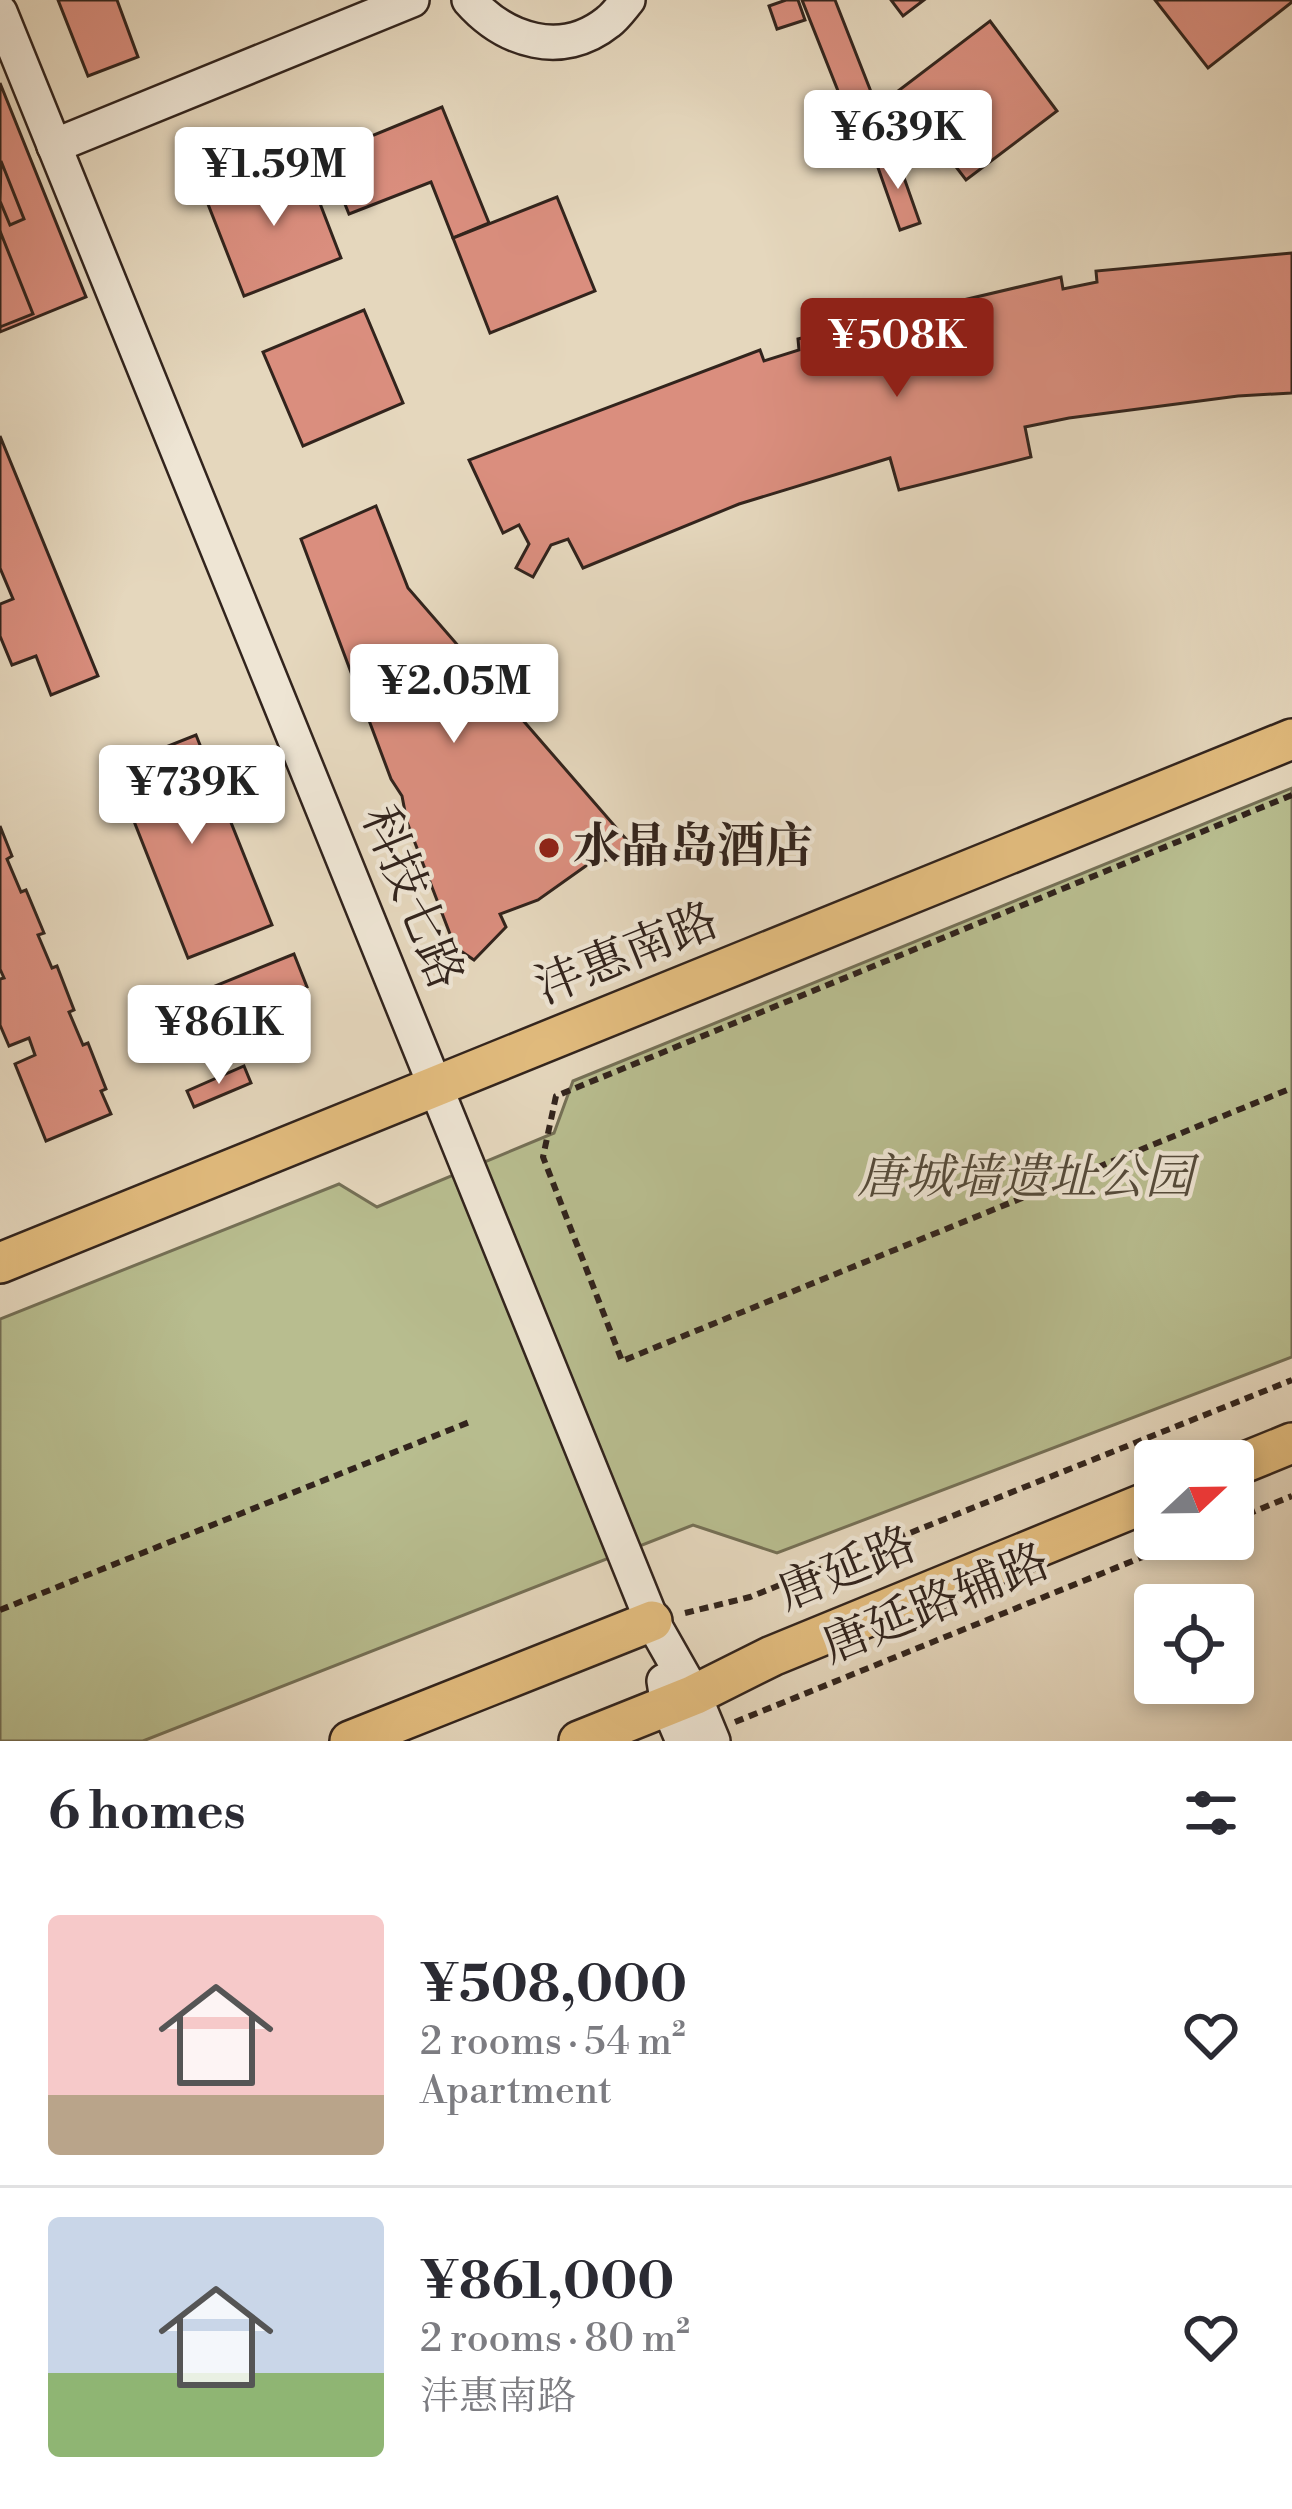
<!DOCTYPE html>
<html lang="en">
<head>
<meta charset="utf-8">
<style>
	:root { --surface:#fff; --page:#f2f2f3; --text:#2b2b33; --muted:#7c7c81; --line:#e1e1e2; --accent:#8f2418 }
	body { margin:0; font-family:"Libre Bodoni","Noto Serif SC",serif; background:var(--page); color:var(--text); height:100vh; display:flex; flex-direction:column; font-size:45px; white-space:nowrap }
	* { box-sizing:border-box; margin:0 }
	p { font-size:39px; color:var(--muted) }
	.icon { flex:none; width:66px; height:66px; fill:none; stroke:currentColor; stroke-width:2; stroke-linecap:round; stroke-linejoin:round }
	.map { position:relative; height:1741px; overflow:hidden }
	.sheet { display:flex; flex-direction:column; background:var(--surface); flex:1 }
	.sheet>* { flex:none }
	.needle { width:78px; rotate:68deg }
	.tools { position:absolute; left:1134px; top:1440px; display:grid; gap:24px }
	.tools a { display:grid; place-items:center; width:120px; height:120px; border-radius:12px; background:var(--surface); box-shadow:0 6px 18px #0003; font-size:60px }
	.price { position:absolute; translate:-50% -102px; padding:0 27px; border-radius:12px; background:#fff; color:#222; font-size:39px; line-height:78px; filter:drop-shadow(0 3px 6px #0008) }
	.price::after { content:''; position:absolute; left:50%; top:72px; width:36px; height:27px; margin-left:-18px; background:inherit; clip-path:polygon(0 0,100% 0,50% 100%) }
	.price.current { background:var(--accent); color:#fff }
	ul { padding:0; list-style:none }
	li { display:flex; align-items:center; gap:36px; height:300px; padding:0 48px }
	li+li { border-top:3px solid var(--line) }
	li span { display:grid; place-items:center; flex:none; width:336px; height:240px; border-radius:12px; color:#555 }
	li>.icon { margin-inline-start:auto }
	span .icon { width:144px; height:144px; fill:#fffc; stroke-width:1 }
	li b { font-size:51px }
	h2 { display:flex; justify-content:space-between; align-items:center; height:144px; padding:0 48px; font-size:51px }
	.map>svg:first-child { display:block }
	.green { fill:#b8bd8f; stroke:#757056; stroke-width:3 }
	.building { fill:#da8e7e; stroke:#32241d; stroke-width:3 }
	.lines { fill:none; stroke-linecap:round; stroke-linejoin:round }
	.secondary-casing { stroke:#32241d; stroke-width:38 }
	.primary-casing { stroke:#32241d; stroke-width:44 }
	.path { stroke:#32241d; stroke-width:6; stroke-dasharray:9 6; stroke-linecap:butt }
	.secondary { stroke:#eee5d4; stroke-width:33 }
	.primary { stroke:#e2bc7e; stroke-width:39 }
	.poi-dot { fill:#8f2418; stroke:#eee5d4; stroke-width:4.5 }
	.labels { text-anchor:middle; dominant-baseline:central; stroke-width:9; stroke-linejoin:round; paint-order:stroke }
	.poi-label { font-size:48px; font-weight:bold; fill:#32241d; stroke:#eee5d4; text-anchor:start }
	.street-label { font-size:48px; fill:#32241d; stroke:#eee5d4 }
	.park-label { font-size:48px; font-style:italic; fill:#544a3a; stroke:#eee5d4 }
</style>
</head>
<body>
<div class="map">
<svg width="1292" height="1741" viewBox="0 0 1292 1741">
	<rect width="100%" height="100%" fill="#e5d7bd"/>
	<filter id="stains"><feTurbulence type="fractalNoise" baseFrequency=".00167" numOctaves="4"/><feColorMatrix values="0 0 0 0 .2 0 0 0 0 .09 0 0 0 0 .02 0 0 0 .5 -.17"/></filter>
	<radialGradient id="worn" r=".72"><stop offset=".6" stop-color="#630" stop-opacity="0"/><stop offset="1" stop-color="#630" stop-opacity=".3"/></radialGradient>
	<path class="green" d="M1292 788V1357L777 1553 693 1525 143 1741H0V1319L339 1184 377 1207 554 1133 573 1081Z"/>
	<g class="building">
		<path d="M58 0H117L138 57 88 76Z"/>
		<path d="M786 0H798L805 20 777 29 769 6Z"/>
		<path d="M802 0H835L893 148 865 159Z"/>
		<path d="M891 0H924L903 16Z"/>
		<path d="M1155 0H1292V2L1208 68Z"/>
		<path d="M990 21 1057 111 966 180 898 91Z"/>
		<path d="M0 83 86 297 0 332Z"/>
		<path d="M442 107 489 223 453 238 431 182 349 214 325 155Z"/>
		<path d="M896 155 920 223 900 230 876 162Z"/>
		<path d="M1 161 24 219 10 225 0 201Z"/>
		<path d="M304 162 341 258 244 296 206 199Z"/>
		<path d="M557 197 595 291 490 333 453 238Z"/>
		<path d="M0 231 33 314 0 327Z"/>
		<path d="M1292 253V393L1238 396 1069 418 1025 427 1031 457 899 490 890 458 739 504 583 568 568 539 551 545 533 577 516 568 529 544 519 525 503 533 469 460 760 350 764 361 799 350 798 339 1061 277 1063 289 1097 282 1096 271Z"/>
		<path d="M364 310 403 403 303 446 263 352Z"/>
		<path d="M0 436 98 676 51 695 36 656 12 665 0 636V604L13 599 0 568Z"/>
		<path d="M376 506 408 588 639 854 590 863 538 900 500 914 506 927 474 960 455 947 407 822 402 796 391 779 301 539Z"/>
		<path d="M196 735 272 925 188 958 113 768Z"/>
		<path d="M0 826 12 856 7 859 21 892 26 890 44 933 38 935 52 968 57 966 74 1010 69 1012 83 1045 88 1043 106 1089 101 1091 111 1114 46 1141 15 1064 35 1055 29 1038 9 1046 0 1025V979L4 978 0 969Z"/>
		<path d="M294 954 307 987 223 1021 210 988Z"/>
		<path d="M244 1066 251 1083 194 1107 187 1091Z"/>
	</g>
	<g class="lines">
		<g class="secondary-casing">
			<g id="secondary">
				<path d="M469 0C505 41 562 59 608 22 616 16 622 7 628 0"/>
				<path d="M0 12 652 1621 694 1695 713 1741"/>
				<path d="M54 146 412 0"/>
				<path d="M664 1681 668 1706 683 1741"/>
			</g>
		</g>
		<g class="primary-casing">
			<g id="primary">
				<path d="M0 1263 1292 739"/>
				<path d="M1233 1467 1292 1443"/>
				<path d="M350 1741 652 1621"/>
				<path d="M579 1741 694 1695 772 1656 1155 1499"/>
			</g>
		</g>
		<g class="path">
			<path d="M1292 795 556 1096 543 1157 622 1361 1292 1088"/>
			<path d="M1233 1520 1292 1496"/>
			<path d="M0 1610 472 1421"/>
			<path d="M685 1613 750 1597 1292 1380"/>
			<path d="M735 1722 1187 1539"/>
		</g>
		<use href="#secondary" class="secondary"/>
		<use href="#primary" class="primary"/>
	</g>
	<circle class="poi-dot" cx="549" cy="848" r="12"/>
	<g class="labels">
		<g class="poi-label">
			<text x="573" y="848">水晶岛酒店</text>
		</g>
		<g class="street-label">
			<text transform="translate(411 898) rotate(68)">科技七路</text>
			<text transform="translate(627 955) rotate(-22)">沣惠南路</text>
			<text transform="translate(847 1570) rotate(-22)">唐延路</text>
			<text transform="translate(936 1605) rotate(-22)">唐延路辅路</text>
		</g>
		<g class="park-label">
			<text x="1025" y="1179">唐城墙遗址公园</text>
		</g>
	</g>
	<rect width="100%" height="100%" filter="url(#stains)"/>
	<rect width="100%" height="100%" fill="url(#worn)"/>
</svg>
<div class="tools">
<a><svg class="needle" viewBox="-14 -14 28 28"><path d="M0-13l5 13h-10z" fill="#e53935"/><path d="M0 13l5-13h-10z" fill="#7c7c81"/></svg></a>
<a><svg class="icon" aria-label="locate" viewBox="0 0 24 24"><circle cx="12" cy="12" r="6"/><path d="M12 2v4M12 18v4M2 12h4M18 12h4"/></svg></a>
</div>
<b class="price" style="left:898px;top:192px">¥639K</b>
<b class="price" style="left:274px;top:229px">¥1.59M</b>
<b class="price current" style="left:897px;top:400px">¥508K</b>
<b class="price" style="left:454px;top:746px">¥2.05M</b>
<b class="price" style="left:192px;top:847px">¥739K</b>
<b class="price" style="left:219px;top:1087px">¥861K</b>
</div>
<section class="sheet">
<h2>6 homes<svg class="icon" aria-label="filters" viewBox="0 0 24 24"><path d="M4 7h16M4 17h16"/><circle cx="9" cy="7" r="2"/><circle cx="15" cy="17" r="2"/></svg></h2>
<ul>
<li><span style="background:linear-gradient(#f6c9c9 75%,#b9a48a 0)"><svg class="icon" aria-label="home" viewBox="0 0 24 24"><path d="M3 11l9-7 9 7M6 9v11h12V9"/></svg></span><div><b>¥508,000</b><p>2 rooms · 54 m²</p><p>Apartment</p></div><svg class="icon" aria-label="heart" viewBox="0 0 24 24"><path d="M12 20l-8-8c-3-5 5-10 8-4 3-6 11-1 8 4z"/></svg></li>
<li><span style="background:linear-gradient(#c9d6e8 65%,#8fb573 0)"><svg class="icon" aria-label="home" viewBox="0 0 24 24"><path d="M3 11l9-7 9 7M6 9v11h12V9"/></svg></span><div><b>¥861,000</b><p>2 rooms · 80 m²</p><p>沣惠南路</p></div><svg class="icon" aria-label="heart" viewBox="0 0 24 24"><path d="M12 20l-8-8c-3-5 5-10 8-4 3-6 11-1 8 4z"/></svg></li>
</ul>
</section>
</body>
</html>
